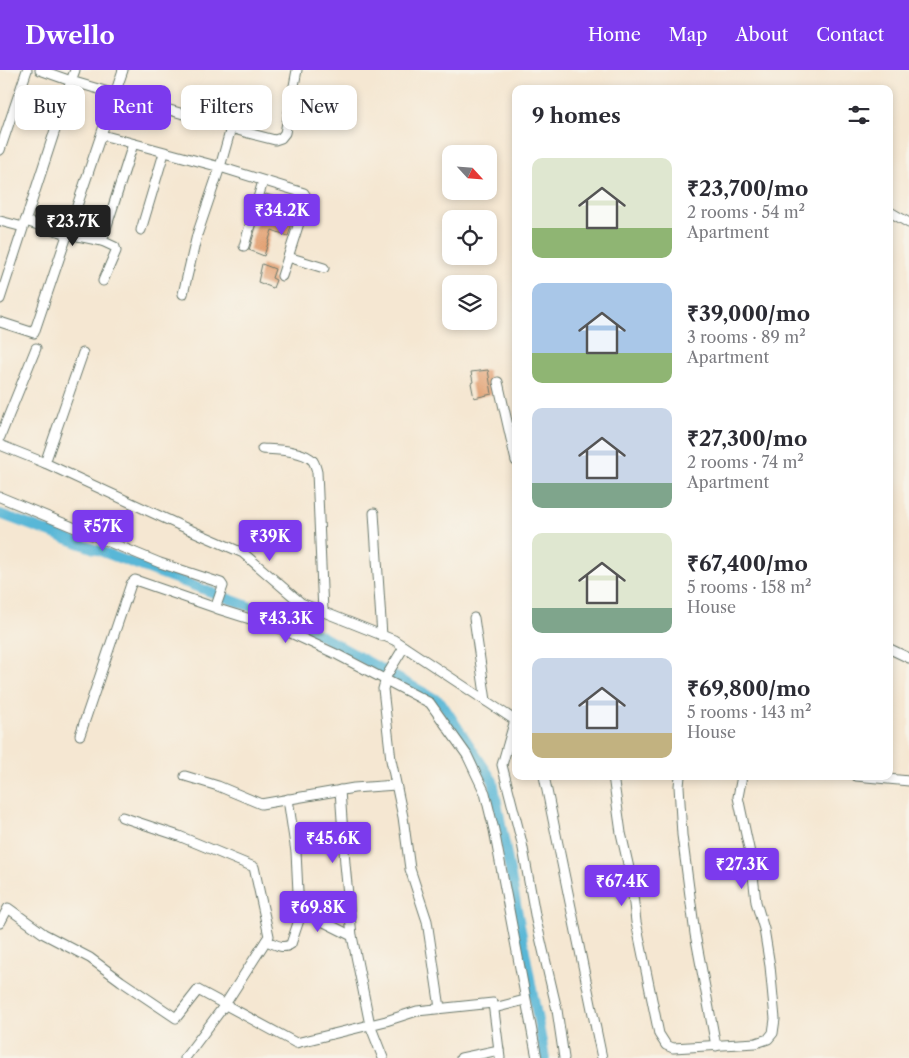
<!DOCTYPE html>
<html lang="en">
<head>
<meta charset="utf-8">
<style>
	:root { --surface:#fff; --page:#f7f7f7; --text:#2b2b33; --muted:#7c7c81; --accent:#7c3aed }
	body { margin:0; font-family:"Libre Caslon Text",serif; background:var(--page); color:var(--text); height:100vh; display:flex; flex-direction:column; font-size:19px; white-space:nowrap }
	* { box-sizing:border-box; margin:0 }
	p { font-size:16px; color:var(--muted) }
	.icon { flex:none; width:28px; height:28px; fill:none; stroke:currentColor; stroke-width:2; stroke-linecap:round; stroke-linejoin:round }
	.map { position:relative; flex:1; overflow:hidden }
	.side { position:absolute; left:512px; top:15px; width:381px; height:695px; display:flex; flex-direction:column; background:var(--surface); border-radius:10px; box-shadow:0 2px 8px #0003 }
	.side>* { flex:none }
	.top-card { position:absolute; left:15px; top:15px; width:422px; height:45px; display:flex; gap:10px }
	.needle { width:32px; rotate:116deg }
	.buttons { position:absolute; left:442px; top:75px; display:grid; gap:10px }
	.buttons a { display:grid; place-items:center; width:55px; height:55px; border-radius:10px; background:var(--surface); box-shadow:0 2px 8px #0003; font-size:25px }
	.price { position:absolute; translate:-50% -42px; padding:0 11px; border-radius:5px; background:var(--accent); color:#fff; font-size:16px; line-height:32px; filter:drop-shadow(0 1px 2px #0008) }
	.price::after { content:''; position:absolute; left:50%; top:30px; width:15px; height:11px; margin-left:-8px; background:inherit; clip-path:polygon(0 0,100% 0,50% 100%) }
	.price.current { background:#222; color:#fff }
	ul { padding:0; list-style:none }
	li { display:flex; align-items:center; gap:15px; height:125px; padding:0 20px }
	li span { display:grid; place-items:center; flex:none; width:140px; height:100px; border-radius:10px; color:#555 }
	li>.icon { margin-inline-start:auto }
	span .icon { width:60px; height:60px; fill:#fffc; stroke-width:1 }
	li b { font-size:21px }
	h2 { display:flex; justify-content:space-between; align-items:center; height:60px; padding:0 20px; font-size:21px }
	.pill { padding:0 18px; border-radius:10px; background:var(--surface); box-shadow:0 2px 8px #0003; font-size:18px; line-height:45px }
	.pill.current { background:var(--accent); color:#fff }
	header { display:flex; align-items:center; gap:30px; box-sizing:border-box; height:70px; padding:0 25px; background:var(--accent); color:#fff }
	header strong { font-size:24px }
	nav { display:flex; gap:28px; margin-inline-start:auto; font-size:18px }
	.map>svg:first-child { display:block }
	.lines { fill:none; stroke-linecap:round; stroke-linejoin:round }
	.canal { stroke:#58b7d7; stroke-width:10 }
	.building { fill:#e2a173 }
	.minor-casing { stroke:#6a786b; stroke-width:11 }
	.minor { stroke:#fff; stroke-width:9 }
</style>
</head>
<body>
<header>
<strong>Dwello</strong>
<nav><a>Home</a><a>Map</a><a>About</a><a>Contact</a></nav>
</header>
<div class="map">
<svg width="909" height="988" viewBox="0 0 909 988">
	<rect width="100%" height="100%" fill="#f7f3e8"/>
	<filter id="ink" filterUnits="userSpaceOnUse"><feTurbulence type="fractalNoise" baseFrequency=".02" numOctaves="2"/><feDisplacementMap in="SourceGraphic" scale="10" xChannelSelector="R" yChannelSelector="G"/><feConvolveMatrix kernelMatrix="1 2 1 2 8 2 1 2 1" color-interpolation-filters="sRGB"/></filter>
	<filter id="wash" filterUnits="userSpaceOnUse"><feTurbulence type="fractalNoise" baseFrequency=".0096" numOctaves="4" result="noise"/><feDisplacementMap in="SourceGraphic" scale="20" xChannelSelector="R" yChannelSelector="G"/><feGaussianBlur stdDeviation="1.12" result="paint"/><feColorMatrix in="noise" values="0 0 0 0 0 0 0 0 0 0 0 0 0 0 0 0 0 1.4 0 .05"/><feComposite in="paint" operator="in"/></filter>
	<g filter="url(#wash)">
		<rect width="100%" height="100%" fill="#f5e7d2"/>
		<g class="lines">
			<path class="canal" d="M0 444 305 557 441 632 493 711 545 988"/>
		</g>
		<g id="blocks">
			<g class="building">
				<path d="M266 124 298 134 288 166 272 160 264 186 249 180Z"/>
				<path d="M262 194 275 199 272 208 276 210 273 218 258 212Z"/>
				<path d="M488 300 492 324 474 328 471 313 473 312 471 302Z"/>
			</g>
		</g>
	</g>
	<g filter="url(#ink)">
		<use href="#blocks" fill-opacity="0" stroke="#6a786b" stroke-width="1"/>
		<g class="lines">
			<g class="minor-casing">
				<g id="minor">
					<path d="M75 0 71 11 248 63 275 70 281 68 285 63 297 0"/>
					<path d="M102 65 220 97 304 123 307 128 282 206"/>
					<path d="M0 80 27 0"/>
					<path d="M890 142 909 153"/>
					<path d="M0 151 23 157"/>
					<path d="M25 151 68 164 102 171 115 177 116 181 103 211"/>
					<path d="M141 160 164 83"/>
					<path d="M102 171 133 74"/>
					<path d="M244 176 263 111"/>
					<path d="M288 187 324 198"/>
					<path d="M183 224 197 165 220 97 231 58"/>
					<path d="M0 229 71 11 40 0"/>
					<path d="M0 252 34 263 123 0"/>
					<path d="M498 312 516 391"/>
					<path d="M0 367 36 278"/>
					<path d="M0 375 45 393 179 455 243 483 301 533 394 570 516 651"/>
					<path d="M262 379C276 380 303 380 313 391 315 394 316 398 317 402L323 542"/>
					<path d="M45 393 83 283"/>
					<path d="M0 427 160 493 221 513 223 516 216 536 218 539 282 559 338 585 430 633 467 685 485 723 494 760 537 988"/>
					<path d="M374 443 382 566"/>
					<path d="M474 548 486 631"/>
					<path d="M404 577 387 605 383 619 391 690 403 747 410 799 427 851 440 938"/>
					<path d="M890 579 909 588"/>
					<path d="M515 650 502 695 522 773 536 850 557 940 564 988"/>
					<path d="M80 665 131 514 135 510 216 538"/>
					<path d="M185 706 218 716 261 734 354 718 396 715"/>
					<path d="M544 706 602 988"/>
					<path d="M613 706 621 763 631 807 636 852 659 964 666 975 673 978 756 973 768 969 773 963 775 949 770 896 764 859 756 832 751 788 738 727 742 706"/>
					<path d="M680 706 679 716 682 765 695 864 716 976"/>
					<path d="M856 706 909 711"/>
					<path d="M340 720 345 794 352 866"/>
					<path d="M288 729 296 782 298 822 302 841 352 866 370 955 383 988"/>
					<path d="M122 747 179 766 254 797 269 866 224 936 185 988"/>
					<path d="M0 853 8 838 44 864 90 888 121 911 176 948 198 920 296 973 386 951 417 941 493 933 500 988"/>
					<path d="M266 871C275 874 283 880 291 874L302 841"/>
					<path d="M494 938 525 930"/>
					<path d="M461 988 499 980"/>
				</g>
			</g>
			<use href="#minor" class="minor"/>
		</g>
	</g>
</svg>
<div class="buttons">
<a><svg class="needle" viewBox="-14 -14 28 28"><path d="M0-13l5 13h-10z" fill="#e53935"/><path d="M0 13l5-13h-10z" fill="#7c7c81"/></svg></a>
<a><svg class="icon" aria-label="locate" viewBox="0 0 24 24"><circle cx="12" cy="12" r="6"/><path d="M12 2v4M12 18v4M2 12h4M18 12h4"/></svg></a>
<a><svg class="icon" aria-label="layers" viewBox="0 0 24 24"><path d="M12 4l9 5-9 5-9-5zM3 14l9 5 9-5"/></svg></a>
</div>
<b class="price" style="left:282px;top:166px">₹34.2K</b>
<b class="price current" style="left:73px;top:177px">₹23.7K</b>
<b class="price" style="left:103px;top:482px">₹57K</b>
<b class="price" style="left:270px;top:492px">₹39K</b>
<b class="price" style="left:286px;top:574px">₹43.3K</b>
<b class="price" style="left:333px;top:794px">₹45.6K</b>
<b class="price" style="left:742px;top:820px">₹27.3K</b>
<b class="price" style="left:622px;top:837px">₹67.4K</b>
<b class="price" style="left:318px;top:863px">₹69.8K</b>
<div class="top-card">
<a class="pill">Buy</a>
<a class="pill current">Rent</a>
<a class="pill">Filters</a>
<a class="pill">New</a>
</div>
<section class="side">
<h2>9 homes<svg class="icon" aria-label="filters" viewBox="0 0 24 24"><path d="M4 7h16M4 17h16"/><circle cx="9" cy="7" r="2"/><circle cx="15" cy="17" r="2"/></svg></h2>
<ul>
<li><span style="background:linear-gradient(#dfe7d0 70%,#8fb573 0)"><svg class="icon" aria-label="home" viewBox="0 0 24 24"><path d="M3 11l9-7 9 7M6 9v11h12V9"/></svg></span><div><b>₹23,700/mo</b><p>2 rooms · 54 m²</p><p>Apartment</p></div></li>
<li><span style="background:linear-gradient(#a9c7e8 70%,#8fb573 0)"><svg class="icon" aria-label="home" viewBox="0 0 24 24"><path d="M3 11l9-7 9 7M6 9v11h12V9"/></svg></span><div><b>₹39,000/mo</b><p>3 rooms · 89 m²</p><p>Apartment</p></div></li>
<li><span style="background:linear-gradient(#c9d6e8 75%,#7fa58c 0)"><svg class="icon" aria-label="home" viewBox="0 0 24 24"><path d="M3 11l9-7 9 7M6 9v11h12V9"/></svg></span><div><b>₹27,300/mo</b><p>2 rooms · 74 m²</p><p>Apartment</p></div></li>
<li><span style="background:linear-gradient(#dfe7d0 75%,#7fa58c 0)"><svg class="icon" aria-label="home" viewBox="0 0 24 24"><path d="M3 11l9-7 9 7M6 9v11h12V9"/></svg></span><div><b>₹67,400/mo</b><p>5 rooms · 158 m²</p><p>House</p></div></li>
<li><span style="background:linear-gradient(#c9d6e8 75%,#c2b280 0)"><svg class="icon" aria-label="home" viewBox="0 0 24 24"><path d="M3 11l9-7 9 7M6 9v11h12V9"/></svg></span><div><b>₹69,800/mo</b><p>5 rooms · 143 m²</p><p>House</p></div></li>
</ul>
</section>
</div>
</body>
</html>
